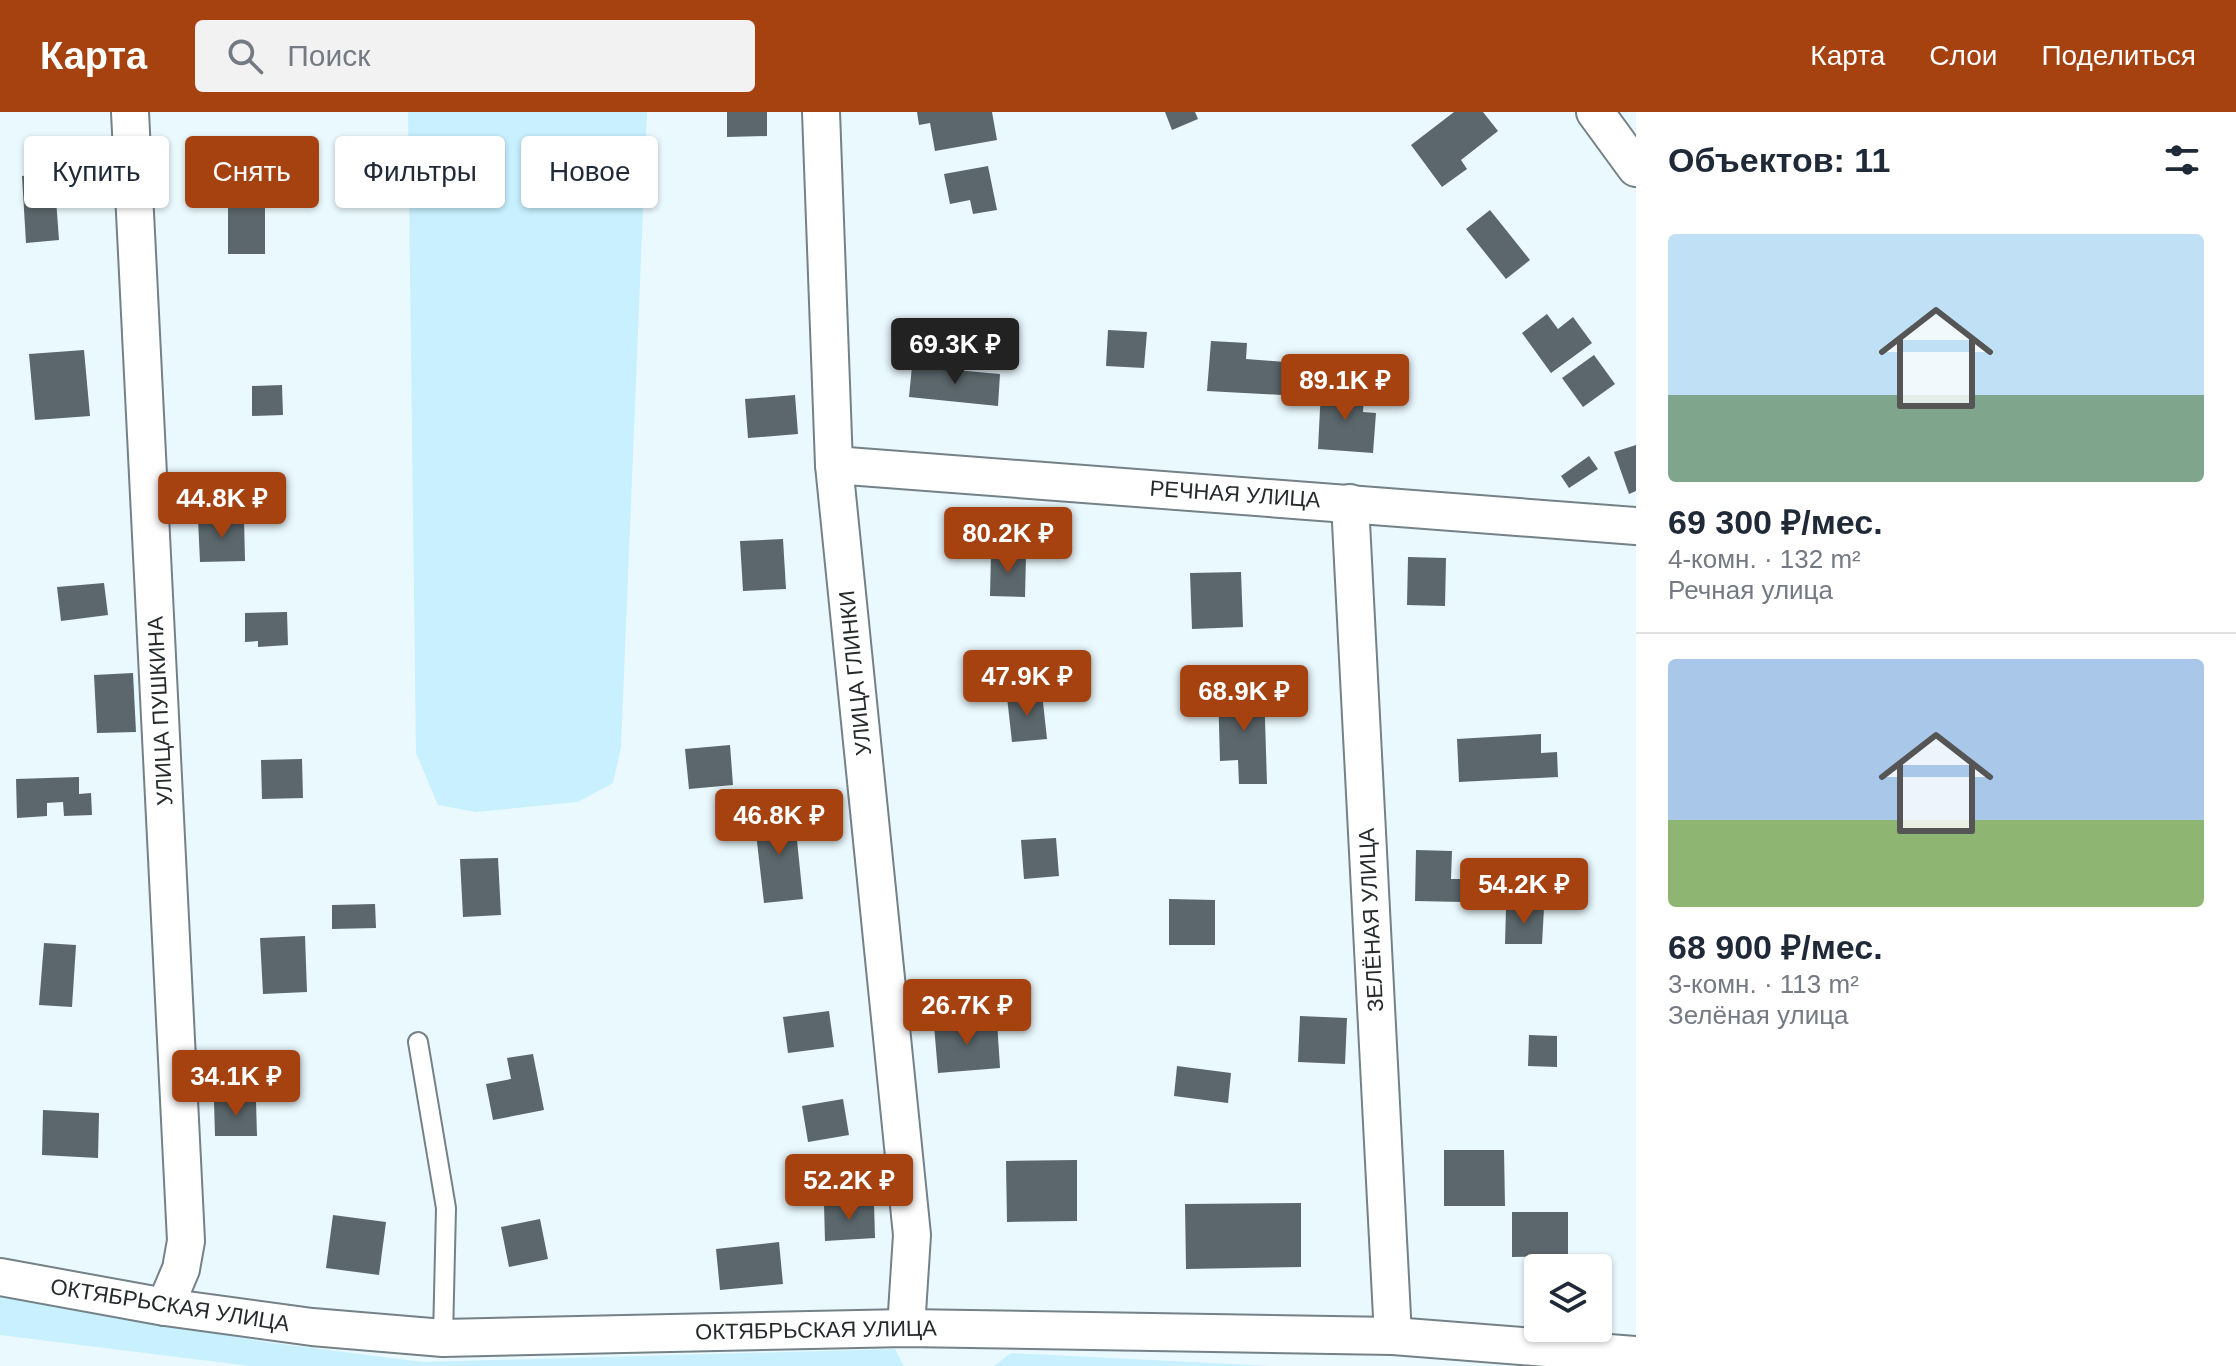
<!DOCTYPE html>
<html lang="ru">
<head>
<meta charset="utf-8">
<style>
	:root { --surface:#fff; --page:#f2f2f3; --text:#1f2937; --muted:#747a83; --line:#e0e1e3; --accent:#a64110 }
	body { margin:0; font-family:Arial,sans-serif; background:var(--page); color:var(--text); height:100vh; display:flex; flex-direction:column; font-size:30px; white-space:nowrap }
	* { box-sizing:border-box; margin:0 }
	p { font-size:26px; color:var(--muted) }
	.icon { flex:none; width:44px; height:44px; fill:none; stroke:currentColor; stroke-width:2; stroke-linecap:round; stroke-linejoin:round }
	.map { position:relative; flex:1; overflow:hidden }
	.details { display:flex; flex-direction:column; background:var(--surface); width:600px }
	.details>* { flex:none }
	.banner { position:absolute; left:24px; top:24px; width:760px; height:72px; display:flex; gap:16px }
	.controls { position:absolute; left:1524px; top:1142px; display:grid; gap:16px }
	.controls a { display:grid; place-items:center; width:88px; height:88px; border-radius:8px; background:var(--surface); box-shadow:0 2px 6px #0004; font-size:40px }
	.price { position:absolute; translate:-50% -68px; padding:0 18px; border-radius:8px; background:var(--accent); color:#fff; font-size:26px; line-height:52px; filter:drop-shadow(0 2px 4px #0008) }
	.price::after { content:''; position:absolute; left:50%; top:48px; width:24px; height:18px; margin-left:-12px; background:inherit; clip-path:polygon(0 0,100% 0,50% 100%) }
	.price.current { background:#222; color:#fff }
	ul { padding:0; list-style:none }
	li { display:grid; align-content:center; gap:16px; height:424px; padding:0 32px }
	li+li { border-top:2px solid var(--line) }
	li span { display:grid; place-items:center; height:248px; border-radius:8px; color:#555 }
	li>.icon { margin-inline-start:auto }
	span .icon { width:144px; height:144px; fill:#fffc; stroke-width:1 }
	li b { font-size:34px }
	h2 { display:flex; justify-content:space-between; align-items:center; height:96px; padding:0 32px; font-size:34px }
	.tag { padding:0 28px; border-radius:8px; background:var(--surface); box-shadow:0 2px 6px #0004; font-size:28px; line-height:72px }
	.tag.current { background:var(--accent); color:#fff }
	header { display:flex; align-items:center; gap:48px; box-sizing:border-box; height:112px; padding:0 40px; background:var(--accent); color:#fff }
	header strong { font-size:38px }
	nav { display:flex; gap:44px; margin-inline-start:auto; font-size:28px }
	.search { width:560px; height:72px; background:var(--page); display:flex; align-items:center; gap:20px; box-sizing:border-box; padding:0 28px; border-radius:8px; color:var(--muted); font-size:30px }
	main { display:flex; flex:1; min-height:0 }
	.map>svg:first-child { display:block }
	.green { fill:#c8f0ff }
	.building { fill:#5b676c }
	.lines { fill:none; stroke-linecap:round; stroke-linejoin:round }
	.service-casing { stroke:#748186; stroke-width:22 }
	.minor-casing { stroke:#748186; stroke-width:40 }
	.service { stroke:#fff; stroke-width:18 }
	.minor { stroke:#fff; stroke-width:36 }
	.labels { text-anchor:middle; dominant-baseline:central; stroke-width:8; stroke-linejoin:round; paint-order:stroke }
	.street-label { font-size:22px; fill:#252a2c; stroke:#fff }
</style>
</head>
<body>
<header>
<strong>Карта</strong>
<div class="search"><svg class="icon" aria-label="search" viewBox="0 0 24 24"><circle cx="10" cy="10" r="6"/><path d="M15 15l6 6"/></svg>Поиск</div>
<nav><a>Карта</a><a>Слои</a><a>Поделиться</a></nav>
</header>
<main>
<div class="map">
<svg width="1636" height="1254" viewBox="0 0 1636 1254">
	<rect width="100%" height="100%" fill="#eaf9fe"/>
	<g class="green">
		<path d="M408 0H647L621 635 613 671 578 690 476 700 438 693 416 641Z"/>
		<path d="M0 1181 265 1230 423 1250 895 1237 904 1254H250L0 1223Z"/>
		<path d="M1011 1241 1274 1254H994Z"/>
	</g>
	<g class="building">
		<path d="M727 0H767V24L727 25Z"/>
		<path d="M917 0H992L997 28 935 39 930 11 919 13Z"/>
		<path d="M1165 0H1195L1198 7 1172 18Z"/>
		<path d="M1454 0H1483L1498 19 1461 48 1467 57 1442 75 1411 33Z"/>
		<path d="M988 54 997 98 973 102 970 88 950 92 944 62Z"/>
		<path d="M54 60 59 128 26 131 22 64Z"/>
		<rect x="228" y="94" width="37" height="48"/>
		<path d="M1490 98 1530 148 1506 167 1466 117Z"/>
		<path d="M1547 202 1558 217 1573 205 1592 231 1551 261 1522 221Z"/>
		<path d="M1108 218 1147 220 1144 256 1106 254Z"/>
		<path d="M1211 229 1247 231 1246 247 1285 250 1282 283 1207 279Z"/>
		<path d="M84 238 90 304 35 308 29 242Z"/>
		<path d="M1594 243 1615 272 1583 295 1562 266Z"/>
		<path d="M912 254 1000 262 998 294 909 285Z"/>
		<path d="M282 273 283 303 252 304V274Z"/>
		<path d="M1321 277 1364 279 1363 300 1376 301 1373 341 1318 337Z"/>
		<path d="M795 283 798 322 748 326 745 287Z"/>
		<path d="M1636 333V379L1629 382 1614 340Z"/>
		<path d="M1589 344 1598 357 1569 376 1561 364Z"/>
		<path d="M244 406 245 449 200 450 198 407Z"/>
		<path d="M783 427 786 477 743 479 740 429Z"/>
		<path d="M991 441 1026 443 1025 485 990 484Z"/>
		<path d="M1408 445 1446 446 1445 494 1407 493Z"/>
		<path d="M1241 460 1243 515 1192 517 1190 461Z"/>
		<path d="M104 471 108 503 61 509 57 475Z"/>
		<path d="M287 500 288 533 258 535V529L245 530V501Z"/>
		<path d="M133 561 136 620 97 621 94 563Z"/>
		<path d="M1264 576 1267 672H1239L1238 648 1220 649 1218 578Z"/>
		<path d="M1042 581 1047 627 1012 630 1007 585Z"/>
		<path d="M1541 622V641L1557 640 1558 665 1459 670 1457 627Z"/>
		<path d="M730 633 733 673 689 677 685 637Z"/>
		<path d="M302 647 303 686 262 687 261 648Z"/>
		<path d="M79 665V682L91 681 92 703 64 704 63 690 47 691V704L17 706 16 667Z"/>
		<path d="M794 699 803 787 764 791 754 704Z"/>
		<path d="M1056 726 1059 764 1024 767 1021 728Z"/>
		<path d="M1416 738 1452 739 1451 767H1464L1463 790 1415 789Z"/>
		<path d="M498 746 501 803 463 805 460 747Z"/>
		<path d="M1169 787 1215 788V833H1169Z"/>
		<path d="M375 792 376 816 332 817V793Z"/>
		<path d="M1506 796H1544L1542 832H1505Z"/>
		<path d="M305 824 307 880 263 882 260 826Z"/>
		<path d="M44 831 76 833 72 895 39 893Z"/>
		<path d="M829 899 834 935 788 941 783 905Z"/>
		<path d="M1300 904 1347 906 1345 952 1298 950Z"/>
		<path d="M997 909 1000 956 938 961 934 913Z"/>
		<path d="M1529 923 1557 924V955L1528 954Z"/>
		<path d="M533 942 544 998 493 1008 486 972 511 967 507 946Z"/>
		<path d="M1177 954 1231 961 1228 991 1174 984Z"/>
		<path d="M843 987 849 1023 808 1030 802 994Z"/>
		<path d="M214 989H256L257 1024H215Z"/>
		<path d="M43 998 99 1001 98 1046 42 1043Z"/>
		<path d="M1444 1038H1504L1505 1094H1444Z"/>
		<path d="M1077 1048V1109L1007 1110 1006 1049Z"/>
		<path d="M874 1091 875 1126 825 1129 824 1092Z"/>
		<path d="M1301 1091V1155L1186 1157 1185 1092Z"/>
		<path d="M1512 1100H1568V1144L1512 1145Z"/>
		<path d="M333 1103 386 1110 379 1163 326 1156Z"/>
		<path d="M540 1107 548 1147 509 1155 501 1115Z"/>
		<path d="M779 1130 783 1172 720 1178 716 1137Z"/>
	</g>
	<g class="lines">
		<g class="service-casing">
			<path id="service" d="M418 930 446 1096 443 1226"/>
		</g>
		<g class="minor-casing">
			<g id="minor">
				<path d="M130 0 186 1129 181 1157 165 1195"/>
				<path d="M821 0 834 353 912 1123 906 1216"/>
				<path d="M1595 0 1636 56"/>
				<path d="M834 353 1636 414"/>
				<path d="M1350 391 1393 1224"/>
				<path d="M0 1165 165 1195 312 1215 443 1226 906 1216 1393 1224 1636 1243"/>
			</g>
		</g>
		<use href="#service" class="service"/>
		<use href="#minor" class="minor"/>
	</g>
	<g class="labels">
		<g class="street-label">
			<text transform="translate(1235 382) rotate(4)">РЕЧНАЯ УЛИЦА</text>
			<text transform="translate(855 561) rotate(-96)">УЛИЦА ГЛИНКИ</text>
			<text transform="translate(160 599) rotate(-93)">УЛИЦА ПУШКИНА</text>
			<text transform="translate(1371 808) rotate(-93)">ЗЕЛЁНАЯ УЛИЦА</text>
			<text transform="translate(170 1193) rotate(9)">ОКТЯБРЬСКАЯ УЛИЦА</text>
			<text transform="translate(816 1218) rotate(-1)">ОКТЯБРЬСКАЯ УЛИЦА</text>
		</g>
	</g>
</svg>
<div class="controls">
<a><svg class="icon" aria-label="layers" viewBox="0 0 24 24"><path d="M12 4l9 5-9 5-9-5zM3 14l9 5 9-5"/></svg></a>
</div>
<b class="price current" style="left:955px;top:274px">69.3K ₽</b>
<b class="price" style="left:1345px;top:310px">89.1K ₽</b>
<b class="price" style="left:222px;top:428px">44.8K ₽</b>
<b class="price" style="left:1008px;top:463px">80.2K ₽</b>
<b class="price" style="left:1027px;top:606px">47.9K ₽</b>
<b class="price" style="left:1244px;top:621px">68.9K ₽</b>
<b class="price" style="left:779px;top:745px">46.8K ₽</b>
<b class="price" style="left:1524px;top:814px">54.2K ₽</b>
<b class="price" style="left:967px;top:935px">26.7K ₽</b>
<b class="price" style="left:236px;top:1006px">34.1K ₽</b>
<b class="price" style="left:849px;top:1110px">52.2K ₽</b>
<div class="banner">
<a class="tag">Купить</a>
<a class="tag current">Снять</a>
<a class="tag">Фильтры</a>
<a class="tag">Новое</a>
</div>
</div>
<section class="details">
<h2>Объектов: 11<svg class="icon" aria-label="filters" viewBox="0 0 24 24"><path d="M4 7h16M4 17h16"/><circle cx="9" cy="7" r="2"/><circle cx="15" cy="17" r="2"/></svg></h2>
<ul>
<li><span style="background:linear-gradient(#bfe0f5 65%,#7fa58c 0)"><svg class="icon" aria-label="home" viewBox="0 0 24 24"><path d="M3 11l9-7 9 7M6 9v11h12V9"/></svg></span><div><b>69 300 ₽/мес.</b><p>4-комн. · 132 m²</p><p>Речная улица</p></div></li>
<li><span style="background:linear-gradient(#a9c7e8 65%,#8fb573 0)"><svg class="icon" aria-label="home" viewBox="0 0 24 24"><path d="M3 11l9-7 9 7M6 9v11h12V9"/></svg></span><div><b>68 900 ₽/мес.</b><p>3-комн. · 113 m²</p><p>Зелёная улица</p></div></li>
</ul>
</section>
</main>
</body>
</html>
